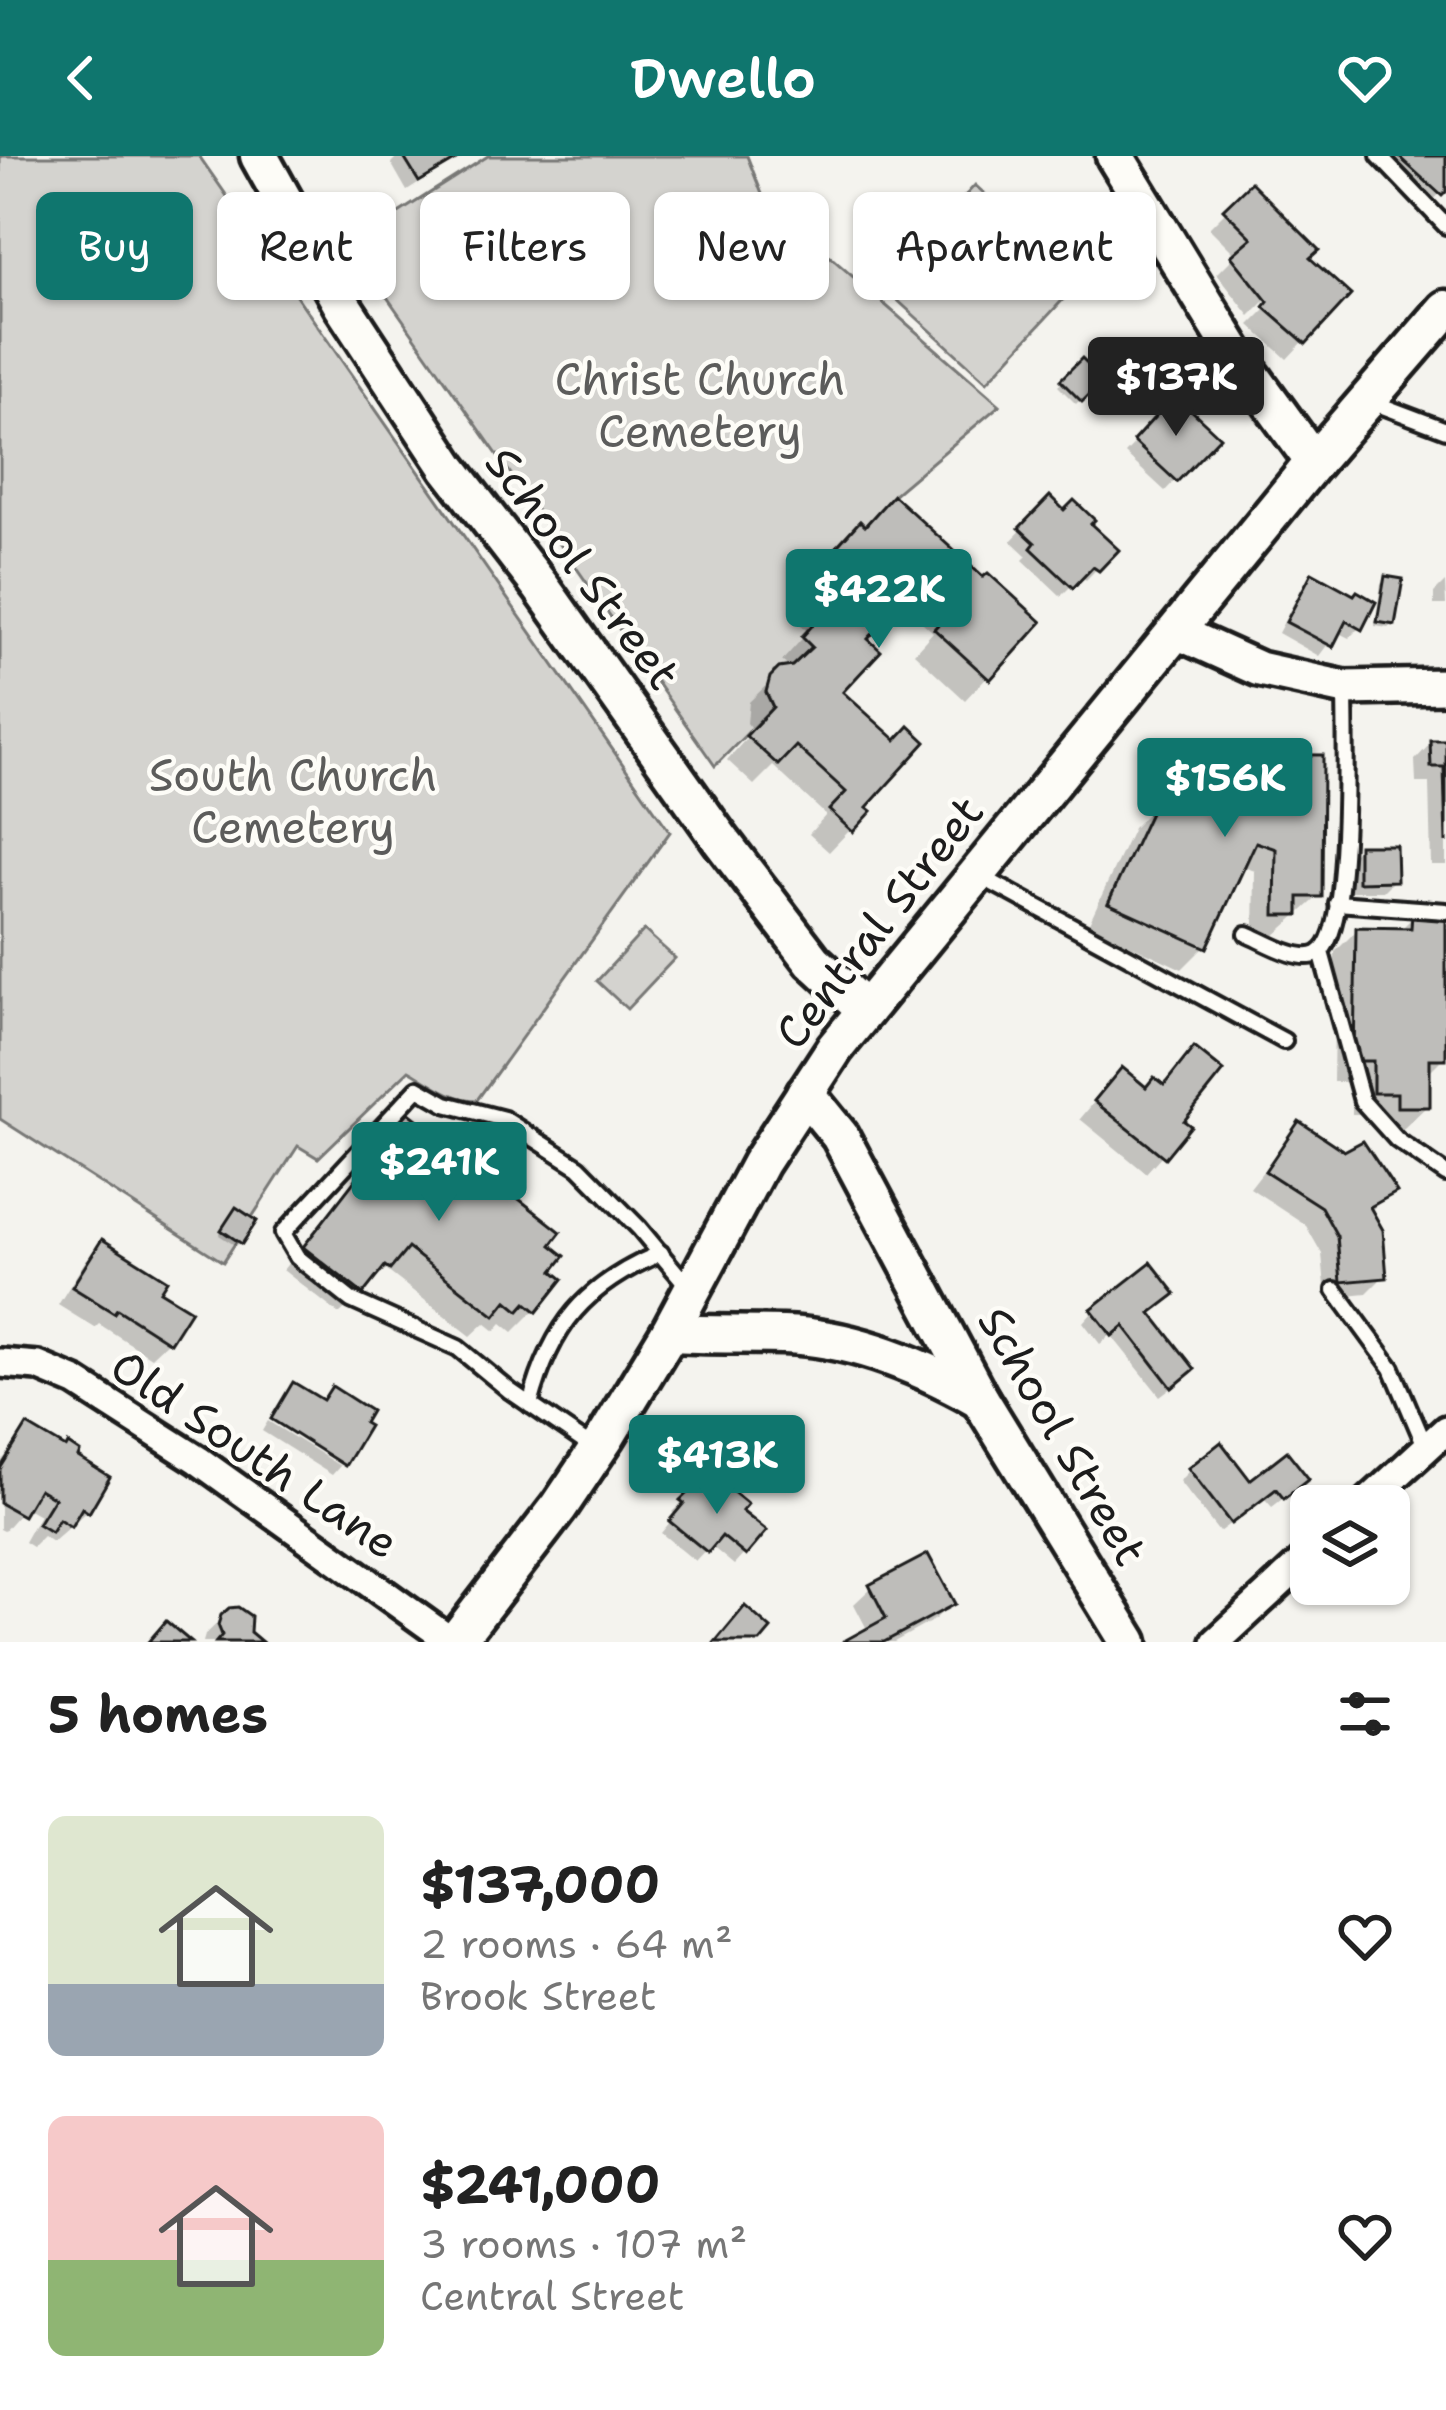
<!DOCTYPE html>
<html lang="en">
<head>
<meta charset="utf-8">
<style>
	:root { --surface:#fff; --page:#f2f2f2; --text:#222; --muted:#767676; --accent:#0f766e }
	body { margin:0; font-family:"Shantell Sans",sans-serif; background:var(--page); color:var(--text); height:100vh; display:flex; flex-direction:column; font-size:45px; white-space:nowrap }
	* { box-sizing:border-box; margin:0 }
	p { font-size:39px; color:var(--muted) }
	.icon { flex:none; width:66px; height:66px; fill:none; stroke:currentColor; stroke-width:2; stroke-linecap:round; stroke-linejoin:round }
	.map { position:relative; height:1486px; overflow:hidden }
	.sheet { display:flex; flex-direction:column; background:var(--surface); flex:1 }
	.sheet>* { flex:none }
	.guide { position:absolute; left:36px; top:36px; width:1374px; height:108px; display:flex; gap:24px }
	.fabs { position:absolute; left:1290px; top:1329px; display:grid; gap:24px }
	.fabs a { display:grid; place-items:center; width:120px; height:120px; border-radius:18px; background:var(--surface); box-shadow:0 3px 9px #0004; font-size:60px }
	.price { position:absolute; translate:-50% -102px; padding:0 27px; border-radius:12px; background:var(--accent); color:#fff; font-size:39px; line-height:78px; filter:drop-shadow(0 3px 6px #0008) }
	.price::after { content:''; position:absolute; left:50%; top:72px; width:36px; height:27px; margin-left:-18px; background:inherit; clip-path:polygon(0 0,100% 0,50% 100%) }
	.price.selected { background:#222; color:#fff }
	ul { padding:0; list-style:none }
	li { display:flex; align-items:center; gap:36px; height:300px; padding:0 48px }
	li span { display:grid; place-items:center; flex:none; width:336px; height:240px; border-radius:18px; color:#555 }
	li>.icon { margin-inline-start:auto }
	span .icon { width:144px; height:144px; fill:#fffc; stroke-width:1 }
	li b { font-size:51px }
	h2 { display:flex; justify-content:space-between; align-items:center; height:144px; padding:0 48px; font-size:51px }
	.chip { padding:0 42px; border-radius:18px; background:var(--surface); box-shadow:0 3px 9px #0004; font-size:42px; line-height:108px }
	.chip.selected { background:var(--accent); color:#fff }
	header { display:flex; justify-content:space-between; align-items:center; height:156px; padding:0 48px; background:var(--accent); color:#fff; font-size:54px; font-weight:600 }
	.map>svg:first-child { display:block }
	.green { fill:#d4d3cf; stroke:#787876; stroke-width:3 }
	.shadow { fill:#0003 }
	.building { fill:#bebdba; stroke:#1c1c1c; stroke-width:3 }
	.lines { fill:none; stroke-linecap:round; stroke-linejoin:round }
	.service-casing { stroke:#1c1c1c; stroke-width:22 }
	.minor-casing { stroke:#1c1c1c; stroke-width:36 }
	.tertiary-casing { stroke:#1c1c1c; stroke-width:42 }
	.secondary-casing { stroke:#1c1c1c; stroke-width:45 }
	.service { stroke:#fdfcf7; stroke-width:14 }
	.minor { stroke:#fdfcf7; stroke-width:27 }
	.tertiary { stroke:#fdfcf7; stroke-width:33 }
	.secondary { stroke:#fdfcf7; stroke-width:36 }
	.labels { text-anchor:middle; dominant-baseline:central; stroke-width:9; stroke-linejoin:round; paint-order:stroke }
	.park-label { font-size:45px; fill:#5c5c5b; stroke:#fdfcf7 }
	.street-label { font-size:45px; fill:#1c1c1c; stroke:#fdfcf7 }
</style>
</head>
<body>
<header><svg class="icon" aria-label="back" viewBox="0 0 24 24"><path d="M15 5l-7 7 7 7"/></svg>Dwello<svg class="icon" aria-label="heart" viewBox="0 0 24 24"><path d="M12 20l-8-8c-3-5 5-10 8-4 3-6 11-1 8 4z"/></svg></header>
<div class="map">
<svg width="1446" height="1486" viewBox="0 0 1446 1486">
	<rect width="100%" height="100%" fill="#f4f3ee"/>
	<filter id="ink" filterUnits="userSpaceOnUse"><feTurbulence type="fractalNoise" baseFrequency=".00833" numOctaves="2"/><feDisplacementMap in="SourceGraphic" scale="24" xChannelSelector="R" yChannelSelector="G"/><feConvolveMatrix kernelMatrix="1 2 1 2 8 2 1 2 1" color-interpolation-filters="sRGB"/></filter>
	<g filter="url(#ink)">
		<g class="green">
			<path d="M0 0H199L670 676 477 944C452 944 430 926 409 914L318 1002 298 990 223 1106 0 963Z"/>
			<path d="M488 0H747L764 43 1000 249 893 339 865 370 859 366 810 419 827 436 820 445 828 452 802 480 812 491 792 510 774 516 766 536 773 551 715 610 350 88Z"/>
			<path d="M975 29 1080 125 987 226 882 130Z"/>
			<path d="M644 774 675 802 627 853 597 825Z"/>
		</g>
		<g class="shadow">
			<path d="M398 0H462L407 35 391 7Z"/>
			<path d="M1373 0H1446V31L1423 55 1369 4Z"/>
			<path d="M1251 30 1306 102 1347 139 1287 203 1250 169 1277 142 1272 138 1250 160 1217 118 1236 99 1209 72Z"/>
			<path d="M1082 207 1100 224 1076 248 1058 230Z"/>
			<path d="M1176 244 1216 281 1165 335 1125 298Z"/>
			<path d="M1050 344 1064 358 1087 368 1115 394 1086 424 1081 420 1061 440 1023 404 1027 400 1011 385Z"/>
			<path d="M838 391 983 426 1038 466 965 544 914 497 933 476 899 445 864 483 838 537 863 651 850 674 829 696 809 678 826 659 773 610 754 629 727 604 753 575 747 567 749 546 781 515 791 513 782 505 808 476 800 468 807 460 790 444Z"/>
			<path d="M1313 420 1359 472 1349 482 1337 476 1319 500 1278 477 1302 431Z"/>
			<path d="M1386 424 1393 468 1388 472 1375 470 1381 428Z"/>
			<path d="M1445 426 1446 449H1434V437Z"/>
			<path d="M1431 587H1446V709H1431L1429 627H1416L1415 604Z"/>
			<path d="M1184 601 1320 602 1319 740 1274 780H1254L1255 715 1241 710 1204 791 1182 813 1088 769 1133 672 1147 658 1161 624Z"/>
			<path d="M1359 692 1394 724 1383 735H1349L1348 703Z"/>
			<path d="M1413 761 1444 901 1427 918V950L1404 972H1376V958H1352V926H1333L1335 796 1357 774H1400Z"/>
			<path d="M1178 911 1180 965 1187 971 1146 1017 1080 963 1106 932 1162 931Z"/>
			<path d="M409 960 546 1089 549 1116 535 1154 513 1176 502 1167 495 1175 485 1167 471 1180 386 1114 339 1158 283 1114 387 982Z"/>
			<path d="M1299 969 1393 1035 1369 1056 1383 1121 1367 1137 1326 1141 1322 1098 1305 1068 1250 1032Z"/>
			<path d="M232 1059 240 1086 236 1090 219 1079Z"/>
			<path d="M103 1087 156 1136 168 1185 151 1201 99 1168 95 1172 58 1149 86 1104Z"/>
			<path d="M1093 1155 1148 1158 1181 1224 1160 1240 1111 1179 1100 1188 1083 1166Z"/>
			<path d="M268 1265 340 1310 332 1319 262 1275Z"/>
			<path d="M27 1273 87 1355 52 1386 43 1380 32 1391 24 1386 39 1359 25 1351 4 1375 0 1373V1307Z"/>
			<path d="M1190 1314 1249 1328 1294 1334 1272 1351 1264 1342 1219 1376 1179 1325Z"/>
			<path d="M709 1320 738 1355 744 1398 734 1409 710 1389 695 1405 661 1377 676 1359 672 1356Z"/>
			<path d="M871 1432 951 1448 934 1464 894 1486H848L868 1475 854 1448Z"/>
			<path d="M230 1455 247 1477 258 1486H203L205 1479Z"/>
		</g>
		<g class="building">
			<path d="M403 0H463L419 26Z"/>
			<path d="M1398 0H1446V36L1442 40Z"/>
			<path d="M1251 26 1319 94 1310 102 1351 139 1306 188 1264 151 1268 146 1231 100 1252 82 1223 53Z"/>
			<path d="M1082 202 1104 224 1082 246 1060 224Z"/>
			<path d="M1175 239 1220 281 1177 326 1133 285Z"/>
			<path d="M893 339 983 421 988 417 1042 466 990 524 934 473 953 452 922 424 868 483 881 495 843 536 896 584 909 570 926 586 867 651 872 655 853 676 829 654 846 636 796 590 778 609 746 580 773 551 766 536 770 521 779 512 792 510 812 491 802 481 828 452 820 445 827 436 810 420 860 365 865 370Z"/>
			<path d="M1050 340 1064 354 1074 344 1095 364 1091 368 1119 394 1099 415 1093 411 1073 432 1031 392 1035 387 1019 372Z"/>
			<path d="M1312 416 1354 439 1357 435 1376 446 1362 474 1346 465 1333 491 1286 466Z"/>
			<path d="M1385 420 1403 423 1395 469 1377 466Z"/>
			<path d="M1430 584H1446V687L1444 611H1431Z"/>
			<path d="M1183 598 1323 599 1322 741H1299V759H1275L1276 693 1256 686 1207 792 1108 747 1155 646 1162 650Z"/>
			<path d="M1358 689H1396L1397 725 1358 726Z"/>
			<path d="M1412 758 1446 760V903H1430V951H1397V937H1373V905H1354L1356 771 1411 772Z"/>
			<path d="M1194 891 1224 915 1184 965 1191 970 1165 1002 1094 945 1122 911 1146 931 1154 921 1164 929Z"/>
			<path d="M408 956 561 1076 551 1089 565 1100 553 1115 563 1123 537 1156 526 1147 519 1155 507 1145 495 1160 408 1092 390 1114 385 1110 363 1138 303 1091Z"/>
			<path d="M1299 965 1344 995 1363 985 1397 1036 1370 1051 1383 1074 1387 1122 1341 1126 1337 1080 1321 1051 1265 1015Z"/>
			<path d="M236 1051 257 1065 242 1088 221 1074Z"/>
			<path d="M102 1083 167 1124 160 1135 191 1154 170 1187 117 1153 114 1157 72 1131Z"/>
			<path d="M1151 1106 1176 1138 1151 1157 1195 1213 1172 1232 1124 1170 1112 1180 1091 1153Z"/>
			<path d="M293 1226 323 1244 332 1230 371 1255 364 1267 369 1270 345 1310 271 1263Z"/>
			<path d="M27 1269 66 1292 68 1288 80 1296 78 1301 110 1321 89 1357 82 1352 71 1371 59 1363 51 1376 38 1368 54 1342 39 1333 23 1360 0 1347V1313Z"/>
			<path d="M1221 1286 1250 1324 1287 1295 1309 1323 1284 1343 1276 1333 1231 1368 1188 1312Z"/>
			<path d="M709 1316 748 1348 742 1355 767 1375 746 1400 722 1380 708 1397 669 1365 684 1347 680 1344Z"/>
			<path d="M928 1398 955 1448 884 1486H842L886 1462 869 1429Z"/>
			<path d="M745 1450 771 1473 760 1486H715Z"/>
			<path d="M238 1451 251 1460 250 1476 262 1486H216L222 1479 218 1469 221 1459 229 1452Z"/>
			<path d="M166 1465 191 1486H148Z"/>
		</g>
		<g class="lines">
			<g class="service-casing">
				<g id="service">
					<path d="M1379 0 1446 70"/>
					<path d="M1372 246 1446 274"/>
					<path d="M980 720 1284 885"/>
					<path d="M1337 747 1446 755"/>
					<path d="M1247 778C1264 785 1299 807 1317 798 1353 779 1345 575 1345 532"/>
					<path d="M1321 796 1362 945 1397 984 1446 1018"/>
					<path d="M1335 1134 1392 1212 1426 1292"/>
					<path d="M530 1249C551 1169 585 1129 661 1097"/>
					<path d="M596 1294 510 1235 458 1192 351 1144 297 1101 283 1077 418 932 446 948 504 963 579 1011 639 1072 690 1133"/>
				</g>
			</g>
			<g class="minor-casing">
				<g id="minor">
					<path d="M0 1207 38 1210 76 1226 198 1304 452 1486"/>
					<path d="M1363 1350 1446 1274"/>
					<path d="M1216 1486 1311 1398"/>
				</g>
			</g>
			<g class="tertiary-casing">
				<path id="tertiary" d="M1175 475 1259 513 1345 532 1446 530"/>
			</g>
			<g class="secondary-casing">
				<g id="secondary">
					<path d="M259 0 342 149 449 312 541 431 720 683 813 805 866 854"/>
					<path d="M1115 0 1237 200 1314 306"/>
					<path d="M805 937 840 980 980 1243 1129 1486"/>
					<path d="M669 1177C707 1179 745 1178 783 1179 853 1181 920 1209 980 1243"/>
					<path d="M455 1486 559 1351 606 1281 669 1177 760 1007 835 892 1314 306 1446 153"/>
				</g>
			</g>
			<use href="#service" class="service"/>
			<use href="#minor" class="minor"/>
			<use href="#tertiary" class="tertiary"/>
			<use href="#secondary" class="secondary"/>
		</g>
	</g>
	<g class="labels">
		<g class="park-label">
			<text x="700" y="223">Christ Church<tspan x="700" dy="52">Cemetery</tspan></text>
			<text x="293" y="619">South Church<tspan x="293" dy="52">Cemetery</tspan></text>
		</g>
		<g class="street-label">
			<text transform="translate(583 412) rotate(53)">School Street</text>
			<text transform="translate(879 766) rotate(-52)">Central Street</text>
			<text transform="translate(1063 1280) rotate(60)">School Street</text>
			<text transform="translate(255 1298) rotate(34)">Old South Lane</text>
		</g>
	</g>
</svg>
<div class="fabs">
<a><svg class="icon" aria-label="layers" viewBox="0 0 24 24"><path d="M12 4l9 5-9 5-9-5zM3 14l9 5 9-5"/></svg></a>
</div>
<b class="price selected" style="left:1176px;top:283px">$137K</b>
<b class="price" style="left:879px;top:495px">$422K</b>
<b class="price" style="left:1225px;top:684px">$156K</b>
<b class="price" style="left:439px;top:1068px">$241K</b>
<b class="price" style="left:717px;top:1361px">$413K</b>
<div class="guide">
<a class="chip selected">Buy</a>
<a class="chip">Rent</a>
<a class="chip">Filters</a>
<a class="chip">New</a>
<a class="chip">Apartment</a>
</div>
</div>
<section class="sheet">
<h2>5 homes<svg class="icon" aria-label="filters" viewBox="0 0 24 24"><path d="M4 7h16M4 17h16"/><circle cx="9" cy="7" r="2"/><circle cx="15" cy="17" r="2"/></svg></h2>
<ul>
<li><span style="background:linear-gradient(#dfe7d0 70%,#9aa5b1 0)"><svg class="icon" aria-label="home" viewBox="0 0 24 24"><path d="M3 11l9-7 9 7M6 9v11h12V9"/></svg></span><div><b>$137,000</b><p>2 rooms · 64 m²</p><p>Brook Street</p></div><svg class="icon" aria-label="heart" viewBox="0 0 24 24"><path d="M12 20l-8-8c-3-5 5-10 8-4 3-6 11-1 8 4z"/></svg></li>
<li><span style="background:linear-gradient(#f6c9c9 60%,#8fb573 0)"><svg class="icon" aria-label="home" viewBox="0 0 24 24"><path d="M3 11l9-7 9 7M6 9v11h12V9"/></svg></span><div><b>$241,000</b><p>3 rooms · 107 m²</p><p>Central Street</p></div><svg class="icon" aria-label="heart" viewBox="0 0 24 24"><path d="M12 20l-8-8c-3-5 5-10 8-4 3-6 11-1 8 4z"/></svg></li>
</ul>
</section>
</body>
</html>
